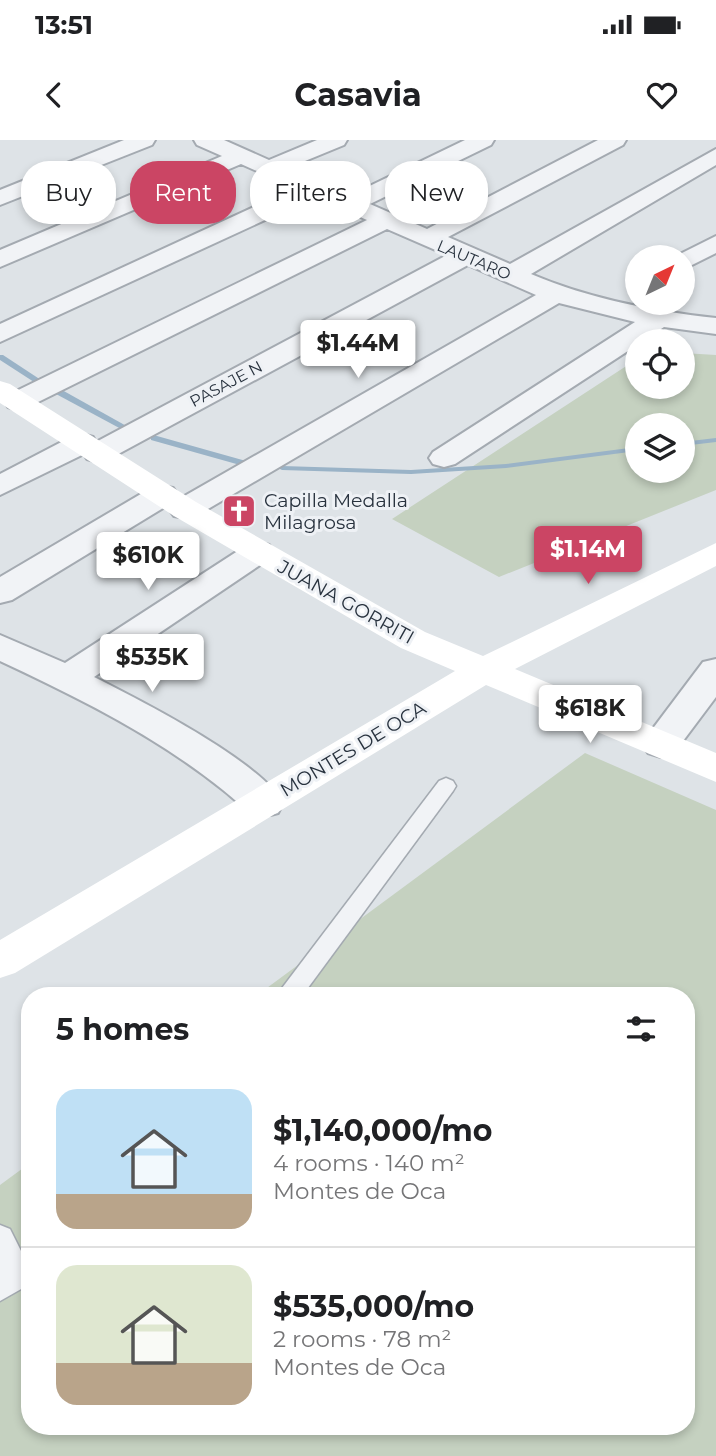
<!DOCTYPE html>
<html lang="en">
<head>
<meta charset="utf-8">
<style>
	:root { --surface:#fff; --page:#f6f6f6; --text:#202124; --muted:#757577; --line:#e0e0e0; --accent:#cb4564 }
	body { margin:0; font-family:Montserrat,sans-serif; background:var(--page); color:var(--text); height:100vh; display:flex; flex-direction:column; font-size:26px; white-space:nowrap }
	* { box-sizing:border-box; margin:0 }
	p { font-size:23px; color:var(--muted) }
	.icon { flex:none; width:38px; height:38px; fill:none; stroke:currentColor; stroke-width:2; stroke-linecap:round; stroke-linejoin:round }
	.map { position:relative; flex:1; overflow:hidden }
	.details { position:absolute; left:21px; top:847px; width:674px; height:448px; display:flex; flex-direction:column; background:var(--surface); border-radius:28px; box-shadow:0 4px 10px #0003 }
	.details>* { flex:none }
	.guide { position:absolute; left:21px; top:21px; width:676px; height:63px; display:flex; gap:14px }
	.needle { width:46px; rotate:43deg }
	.tools { position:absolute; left:625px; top:105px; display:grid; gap:14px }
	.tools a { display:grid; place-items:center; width:70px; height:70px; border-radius:50%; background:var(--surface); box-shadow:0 4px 10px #0003; font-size:35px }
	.price { position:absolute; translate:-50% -60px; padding:0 16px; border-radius:7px; background:#fff; color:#222; font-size:23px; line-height:46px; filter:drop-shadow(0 2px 4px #0008) }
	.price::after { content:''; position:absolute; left:50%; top:42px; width:21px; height:16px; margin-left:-10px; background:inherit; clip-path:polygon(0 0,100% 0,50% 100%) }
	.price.active { background:var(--accent); color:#fff }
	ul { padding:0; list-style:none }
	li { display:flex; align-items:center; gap:21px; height:175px; padding:0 35px }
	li+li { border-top:2px solid var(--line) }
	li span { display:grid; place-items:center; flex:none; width:196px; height:140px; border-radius:21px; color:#555 }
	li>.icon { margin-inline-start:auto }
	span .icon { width:84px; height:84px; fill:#fffc; stroke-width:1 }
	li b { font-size:30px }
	h2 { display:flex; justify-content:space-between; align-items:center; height:84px; padding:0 35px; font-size:30px }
	.pill { padding:0 24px; border-radius:28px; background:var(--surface); box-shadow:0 4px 10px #0003; font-size:24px; line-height:63px }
	.pill.active { background:var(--accent); color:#fff }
	.status { display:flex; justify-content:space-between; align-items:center; height:49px; padding:0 35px; background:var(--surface); direction:ltr }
	.status svg { height:19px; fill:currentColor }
	header { display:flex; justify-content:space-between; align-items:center; height:91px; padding:0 35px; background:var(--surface); font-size:32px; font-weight:700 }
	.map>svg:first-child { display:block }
	.green { fill:#c5d1c0; fill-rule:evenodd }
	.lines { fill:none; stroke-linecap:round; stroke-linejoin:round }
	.stream { fill:#9ab3c7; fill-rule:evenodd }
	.lane-casing { stroke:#a4aab1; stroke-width:3 }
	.street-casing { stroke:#a4aab1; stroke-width:4 }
	.lane { fill:#f1f3f6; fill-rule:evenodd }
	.street { fill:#f1f3f6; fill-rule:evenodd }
	.secondary { fill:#fff; fill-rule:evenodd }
	.labels { text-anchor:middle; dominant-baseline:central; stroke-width:6; stroke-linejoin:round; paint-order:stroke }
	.far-street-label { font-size:16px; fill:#28323e; stroke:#eef1f5 }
	.poi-label { font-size:19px; fill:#28323e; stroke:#eef1f5; text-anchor:start }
	.street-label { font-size:19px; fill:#28323e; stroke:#eef1f5 }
</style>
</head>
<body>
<div class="status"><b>13:51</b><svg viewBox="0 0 49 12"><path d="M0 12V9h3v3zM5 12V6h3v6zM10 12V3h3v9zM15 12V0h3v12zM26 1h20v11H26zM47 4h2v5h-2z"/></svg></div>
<header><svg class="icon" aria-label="back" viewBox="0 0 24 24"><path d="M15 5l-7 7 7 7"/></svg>Casavia<svg class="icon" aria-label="heart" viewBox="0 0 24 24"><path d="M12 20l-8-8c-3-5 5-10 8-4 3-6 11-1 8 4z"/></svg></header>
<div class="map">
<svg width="716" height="1316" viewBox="0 0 716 1316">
	<rect width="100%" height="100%" fill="#dee3e7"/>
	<g class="green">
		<path d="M683 213 716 215V350L499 437 392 379 637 219V247H682ZM637 285H682V331H637Z"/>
		<path d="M585 613 716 670V1316H0V1045L30 1023V1286H686V856H256Z"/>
	</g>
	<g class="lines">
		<g class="stream">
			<path d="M0 215H3L41 240 34 242 0 220Z"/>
			<path d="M56 250H62L130 288 129 290H123L56 254Z"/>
			<path d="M151 296H157L246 321 247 323 246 325H240L151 300Z"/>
			<path d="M716 298V302L682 306V302Z"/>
			<path d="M637 307V311L506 328 411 334 282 330 278 328 282 326 411 330 506 324Z"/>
		</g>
		<g class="lane-casing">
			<g id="lane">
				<path d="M446 638 453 641 456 646 453 651 302 856H276L439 641Z"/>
				<path d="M0 1085 10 1089 24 1117 30 1115V1144L0 1161Z"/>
			</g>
		</g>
		<g class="street-casing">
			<g id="street">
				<path d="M124 0H155L152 5 0 65V50Z"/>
				<path d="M194 0H224L269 20 317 0H347L344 5 288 28 351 55 465 0H494L491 5 370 64 427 89 598 0H626L623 5 448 97 510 124 716 9V25L531 134C590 159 652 171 716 178V194L664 187 643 201H637V205L455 324 444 327 433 324 429 318 433 312 635 182 559 163 196 376 185 378 174 376 169 369 174 362 536 155 468 125 109 319 98 322 87 319 84 314 0 355V334L71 297 82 294 93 297 96 302 447 115 387 89 28 267 18 270 8 267 4 261 8 255 367 80 315 57 0 202V184L295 48 241 24 0 127V110L222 16 197 5Z"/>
				<path d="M716 96V113L682 130V117H674Z"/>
				<path d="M162 346 173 348 178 355 173 362 12 460 0 463V437L151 348Z"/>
				<path d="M258 402 269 405 274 412 269 419 94 537C140 560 260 621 283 663L278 673C253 681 242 665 223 650 156 596 77 557 0 521V495L65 523 247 405Z"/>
				<path d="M716 519V557L674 613 661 617 648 613 642 604 648 595 703 522Z"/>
			</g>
		</g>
		<use href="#lane" class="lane"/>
		<use href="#street" class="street"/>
		<path class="secondary" d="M0 241 10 244 196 362 425 492 483 516 716 403V426L515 529 716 613V642L486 545 15 833 0 838V800L455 531 401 508 174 376 0 263Z"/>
	</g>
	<defs>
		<g id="church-square" transform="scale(1.75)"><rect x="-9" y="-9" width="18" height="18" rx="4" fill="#cb4564" stroke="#eef1f5"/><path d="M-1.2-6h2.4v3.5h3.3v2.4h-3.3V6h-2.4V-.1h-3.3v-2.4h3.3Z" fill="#fff"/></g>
	</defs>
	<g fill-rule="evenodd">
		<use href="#church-square" x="239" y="371"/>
	</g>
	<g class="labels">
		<g class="far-street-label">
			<text transform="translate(474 120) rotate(23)">LAUTARO</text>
			<text transform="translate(226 244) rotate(-28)">PASAJE N</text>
		</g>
		<g class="poi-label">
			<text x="264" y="360">Capilla Medalla<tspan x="264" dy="22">Milagrosa</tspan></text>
		</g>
		<g class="street-label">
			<text transform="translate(346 462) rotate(29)">JUANA GORRITI</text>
			<text transform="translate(353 609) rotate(-31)">MONTES DE OCA</text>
		</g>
	</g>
</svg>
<div class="tools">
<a><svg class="needle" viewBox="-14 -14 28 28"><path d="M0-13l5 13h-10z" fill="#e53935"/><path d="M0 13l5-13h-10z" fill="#757577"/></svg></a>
<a><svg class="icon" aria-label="locate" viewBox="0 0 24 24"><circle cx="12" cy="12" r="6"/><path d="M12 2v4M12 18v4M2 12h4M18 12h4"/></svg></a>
<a><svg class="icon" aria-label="layers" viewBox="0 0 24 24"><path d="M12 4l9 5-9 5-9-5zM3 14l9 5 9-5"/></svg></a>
</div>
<b class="price" style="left:358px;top:240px">$1.44M</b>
<b class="price active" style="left:588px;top:446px">$1.14M</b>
<b class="price" style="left:148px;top:452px">$610K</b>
<b class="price" style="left:152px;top:554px">$535K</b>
<b class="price" style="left:590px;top:605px">$618K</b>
<div class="guide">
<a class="pill">Buy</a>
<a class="pill active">Rent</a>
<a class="pill">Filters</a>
<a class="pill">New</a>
</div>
<section class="details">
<h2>5 homes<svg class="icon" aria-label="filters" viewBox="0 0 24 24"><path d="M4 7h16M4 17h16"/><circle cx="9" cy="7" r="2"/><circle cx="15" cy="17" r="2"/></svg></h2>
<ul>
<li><span style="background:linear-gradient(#bfe0f5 75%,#b9a48a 0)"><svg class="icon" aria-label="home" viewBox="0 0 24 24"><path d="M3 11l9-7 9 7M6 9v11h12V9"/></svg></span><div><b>$1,140,000/mo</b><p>4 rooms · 140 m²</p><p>Montes de Oca</p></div></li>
<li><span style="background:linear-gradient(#dfe7d0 70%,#b9a48a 0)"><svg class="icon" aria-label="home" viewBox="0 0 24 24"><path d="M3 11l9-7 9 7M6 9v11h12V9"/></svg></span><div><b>$535,000/mo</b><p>2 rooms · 78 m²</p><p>Montes de Oca</p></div></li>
</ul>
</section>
</div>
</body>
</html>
